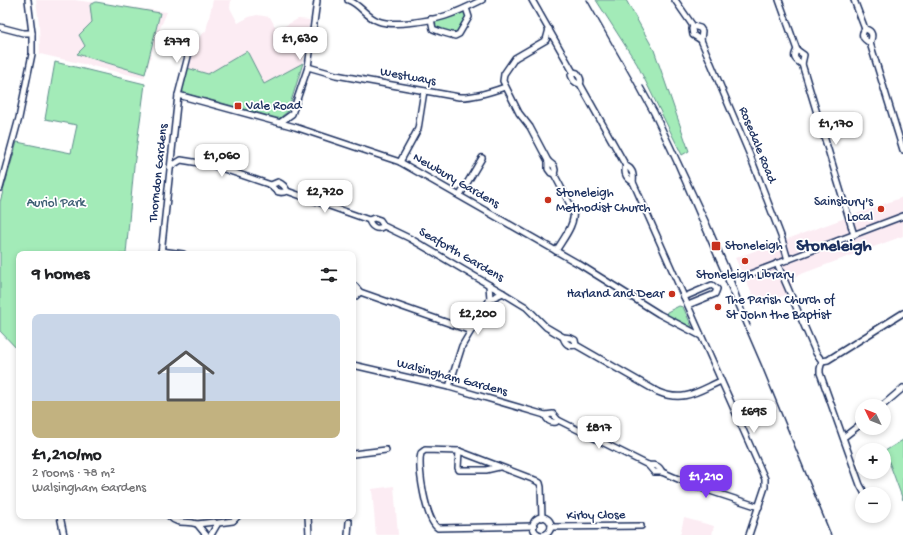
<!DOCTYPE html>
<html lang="en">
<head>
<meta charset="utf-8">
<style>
	:root { --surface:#fff; --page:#f6f6f6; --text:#202124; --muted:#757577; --accent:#7c3aed }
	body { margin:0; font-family:"Gochi Hand",sans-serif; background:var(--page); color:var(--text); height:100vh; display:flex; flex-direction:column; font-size:15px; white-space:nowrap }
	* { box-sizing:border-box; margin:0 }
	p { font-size:13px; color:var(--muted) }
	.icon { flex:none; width:22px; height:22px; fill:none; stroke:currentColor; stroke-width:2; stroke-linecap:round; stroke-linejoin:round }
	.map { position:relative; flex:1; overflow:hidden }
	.drawer { position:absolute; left:16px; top:251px; width:340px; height:268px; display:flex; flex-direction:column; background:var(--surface); border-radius:8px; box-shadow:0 2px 6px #0003 }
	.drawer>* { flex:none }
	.needle { width:26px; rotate:313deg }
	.fabs { position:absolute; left:855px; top:399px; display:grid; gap:8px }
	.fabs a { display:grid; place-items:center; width:36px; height:36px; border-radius:50%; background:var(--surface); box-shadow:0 2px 6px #0003; font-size:20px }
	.price { position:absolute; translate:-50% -34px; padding:0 9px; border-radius:8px; background:#fff; color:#222; font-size:13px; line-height:26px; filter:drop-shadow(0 1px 2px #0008) }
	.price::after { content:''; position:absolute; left:50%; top:24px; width:12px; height:9px; margin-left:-6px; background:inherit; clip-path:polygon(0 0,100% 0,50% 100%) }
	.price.on { background:var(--accent); color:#fff }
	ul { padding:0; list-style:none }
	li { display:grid; align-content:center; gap:8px; height:212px; padding:0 16px }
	li span { display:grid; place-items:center; height:124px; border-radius:8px; color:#555 }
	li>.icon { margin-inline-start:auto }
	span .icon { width:72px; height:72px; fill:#fffc; stroke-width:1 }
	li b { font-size:17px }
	h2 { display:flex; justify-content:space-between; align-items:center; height:48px; padding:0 16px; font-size:17px }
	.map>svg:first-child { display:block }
	.built { fill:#fcecf3 }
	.green { fill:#a3ebb8; stroke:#5f8d8b }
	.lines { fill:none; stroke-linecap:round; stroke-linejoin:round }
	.stream { stroke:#5c89b1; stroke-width:1.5 }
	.minor-casing { stroke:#1b2f5e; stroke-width:8 }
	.minor { stroke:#fff; stroke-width:5 }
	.rail { stroke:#1b2f5e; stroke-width:1.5 }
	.poi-dot { fill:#c8321e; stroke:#fff; stroke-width:1.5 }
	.labels { text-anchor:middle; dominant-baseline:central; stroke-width:3.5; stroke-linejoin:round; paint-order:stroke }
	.street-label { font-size:13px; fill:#1b2f5e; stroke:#fff }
	.poi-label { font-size:13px; fill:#1b2f5e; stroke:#fff; text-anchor:start }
	.park-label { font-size:13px; fill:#3d5e74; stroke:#fff }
	.district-label { font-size:17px; font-weight:bold; fill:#1b2f5e; stroke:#fff }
</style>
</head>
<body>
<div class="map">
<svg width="903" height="535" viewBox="0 0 903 535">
	<rect width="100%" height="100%" fill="#fff"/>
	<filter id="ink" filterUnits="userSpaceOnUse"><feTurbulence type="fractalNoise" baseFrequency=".025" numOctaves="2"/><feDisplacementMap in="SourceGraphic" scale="8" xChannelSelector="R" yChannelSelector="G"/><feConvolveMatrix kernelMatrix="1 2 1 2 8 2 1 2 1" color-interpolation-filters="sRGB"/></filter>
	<g filter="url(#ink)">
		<g class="built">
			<path d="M36 0H74L167 12 160 28 144 78 40 54 39 24Z"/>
			<path d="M213 0H231L230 8 238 23 249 17 257 15 270 17 277 30 298 19 310 20 301 70 288 111 279 118 185 93 182 91 181 88 195 43 199 40 200 36 206 31Z"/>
			<path d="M903 197V236L796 276 788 294 758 306 735 258Z"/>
			<path d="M394 486 398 535H376L372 489Z"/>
			<path d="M684 518 714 526 712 535H680Z"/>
		</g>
		<g class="green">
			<path d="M596 0H626L654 50 689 151 682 155 637 64Z"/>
			<path d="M96 2 160 13 145 74 77 54 85 46 79 35 92 22 90 5Z"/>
			<path d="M463 12 466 13 467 17C460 28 460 35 446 31 441 30 437 29 434 25L435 22 436 21Z"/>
			<path d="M247 51 264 84 303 63 288 111 280 118H277L185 93 182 91 181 88 187 68 208 74Z"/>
			<path d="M55 62 145 84 134 166 126 254H19V351L0 331V202L17 142 71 153 77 125 45 119Z"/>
			<path d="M679 306 683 307 684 309 693 329 692 330 666 315 667 312Z"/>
			<path d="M903 440V500L885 451Z"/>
		</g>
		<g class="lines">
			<path class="stream" d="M773 410H775"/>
			<g class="minor-casing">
				<g id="minor">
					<path d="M348 0C360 4 366 17 378 21 393 27 429 21 445 16 458 12 470 6 482 0"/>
					<path d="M532 0 573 72 577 73C580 77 582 80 580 84"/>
					<path d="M675 0 693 26 700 28 702 31 701 40 749 153 781 236 788 260"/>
					<path d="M779 0 797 50 804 55 802 64 854 235"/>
					<path d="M854 0 865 29C873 31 873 36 870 43"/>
					<path d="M431 19 433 29 441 32 455 36 459 34 469 17 466 8"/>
					<path d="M693 26 692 29 693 35 701 40"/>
					<path d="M0 27 23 33H32"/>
					<path d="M549 29 546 40 515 58 504 74 503 81 519 113 530 127 548 161 554 166 555 170 554 174"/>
					<path d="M865 29C860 35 863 39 870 43L903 150"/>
					<path d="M797 50C792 57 795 60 802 64"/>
					<path d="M308 67 336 75 459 97C473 98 491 92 505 87"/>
					<path d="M573 72 571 75C573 80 574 83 580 84L626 166C633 169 634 175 633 182"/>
					<path d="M178 95 295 127 400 162 579 264 659 314 701 336"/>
					<path d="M281 122 292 114 308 67 317 1"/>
					<path d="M548 161V169L551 173 554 174 573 210C576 224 563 239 556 251"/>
					<path d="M400 162 418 129 424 91"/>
					<path d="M626 166C623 174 627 178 633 182L765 479V487L749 535"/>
					<path d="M170 167 181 160 212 165 271 185C275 192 280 194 287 191L369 220 374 218 380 220 384 226 411 239 503 293 526 307 546 327 563 337 571 338 575 340 576 345 658 392C684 403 698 391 721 381"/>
					<path d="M271 185 278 182C283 184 285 186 287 191"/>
					<path d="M0 188 19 118 32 54V33L28 0"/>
					<path d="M460 195 482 158"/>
					<path d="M369 220C371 227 377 231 384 226"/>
					<path d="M161 251 183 254"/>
					<path d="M161 254 178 95 193 37"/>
					<path d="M777 263 816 353 822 361"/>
					<path d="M750 274 903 216"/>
					<path d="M353 286H355L360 292 471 331"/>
					<path d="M353 296H356L360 292"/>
					<path d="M684 297 712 285 717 289 715 294 688 305"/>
					<path d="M490 299 503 293"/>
					<path d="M563 337C565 344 569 347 576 345"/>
					<path d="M822 361 820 369V373L860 485 865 494"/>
					<path d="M822 361 828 360 903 313"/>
					<path d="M353 365 449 387 545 415 553 414 558 420 648 465C655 465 659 465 662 472"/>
					<path d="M449 387 462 346 490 299 489 285"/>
					<path d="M882 406 903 388"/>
					<path d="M545 415C547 420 550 423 556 422L558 420"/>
					<path d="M844 437 862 423"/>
					<path d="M459 451 458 468 459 470H486L499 467"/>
					<path d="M353 454 386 450"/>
					<path d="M648 465 654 472H662L692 485 759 507"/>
					<path d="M60 516 64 535"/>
					<path d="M169 516C179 526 185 520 197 524L206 535"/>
					<path d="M308 516 309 535"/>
					<circle cx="542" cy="526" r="9"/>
					<path d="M197 524 214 522 217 524"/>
					<path d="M534 526 438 528C426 521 417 467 421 453L425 450 459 451 535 480 540 483 541 487 542 518"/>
					<path d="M551 527 641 526"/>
					<path d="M211 535 218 523 233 521 238 516"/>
					<path d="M348 535 349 522"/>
				</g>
			</g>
			<use href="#minor" class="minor"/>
			<g class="rail">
				<path d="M587 0 632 79 651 114 675 165 761 364 831 535"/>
				<path d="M643 86 657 111 709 222 729 268 750 325"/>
			</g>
		</g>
	</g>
	<g class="poi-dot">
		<rect x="234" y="102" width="8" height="8" rx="2"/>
		<circle cx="548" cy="200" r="4"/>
		<circle cx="881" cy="209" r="4"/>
		<rect x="711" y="241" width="10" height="10" rx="2"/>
		<circle cx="745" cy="261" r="4"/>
		<circle cx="672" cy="294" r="4"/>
		<circle cx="718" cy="307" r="4"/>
	</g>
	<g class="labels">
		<g class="street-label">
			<text transform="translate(408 77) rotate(10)">Westways</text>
			<text transform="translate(757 145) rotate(68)">Rosedale Road</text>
			<text transform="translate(159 173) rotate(-84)">Thorndon Gardens</text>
			<text transform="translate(456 181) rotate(30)">Newbury Gardens</text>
			<text transform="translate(461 255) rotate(30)">Seaforth Gardens</text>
			<text transform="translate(452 378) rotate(15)">Walsingham Gardens</text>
			<text transform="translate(596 516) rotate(-1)">Kirby Close</text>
		</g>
		<g class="poi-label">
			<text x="246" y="106">Vale Road</text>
			<text x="556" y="193">Stoneleigh<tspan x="556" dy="15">Methodist Church</tspan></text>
			<text x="873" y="202" text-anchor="end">Sainsbury's<tspan x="873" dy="15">Local</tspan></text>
			<text x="725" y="246">Stoneleigh</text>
			<text x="745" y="275" text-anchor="middle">Stoneleigh Library</text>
			<text x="664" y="294" text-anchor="end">Harland and Dear</text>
			<text x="726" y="300">The Parish Church of<tspan x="726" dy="15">St John the Baptist</tspan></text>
		</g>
		<g class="park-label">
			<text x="56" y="203">Auriol Park</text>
		</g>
		<g class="district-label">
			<text x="834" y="247">Stoneleigh</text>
		</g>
	</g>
</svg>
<div class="fabs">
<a><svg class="needle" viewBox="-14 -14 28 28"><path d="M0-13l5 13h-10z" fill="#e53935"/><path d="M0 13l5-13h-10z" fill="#757577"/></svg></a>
<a>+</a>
<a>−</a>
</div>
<b class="price" style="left:300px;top:61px">£1,630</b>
<b class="price" style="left:177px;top:64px">£779</b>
<b class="price" style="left:836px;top:146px">£1,170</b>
<b class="price" style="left:222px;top:178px">£1,060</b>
<b class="price" style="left:325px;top:214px">£2,720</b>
<b class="price" style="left:478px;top:336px">£2,200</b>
<b class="price" style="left:754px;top:434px">£695</b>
<b class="price" style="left:599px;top:450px">£817</b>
<b class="price on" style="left:706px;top:499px">£1,210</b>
<section class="drawer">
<h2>9 homes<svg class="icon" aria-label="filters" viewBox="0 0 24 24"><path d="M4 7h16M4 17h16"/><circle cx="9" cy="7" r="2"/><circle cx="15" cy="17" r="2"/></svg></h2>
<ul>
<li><span style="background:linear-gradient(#c9d6e8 70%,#c2b280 0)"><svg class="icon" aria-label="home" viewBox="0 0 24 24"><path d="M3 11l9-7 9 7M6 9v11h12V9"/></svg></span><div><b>£1,210/mo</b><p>2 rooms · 78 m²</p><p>Walsingham Gardens</p></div></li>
</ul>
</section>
</div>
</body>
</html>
